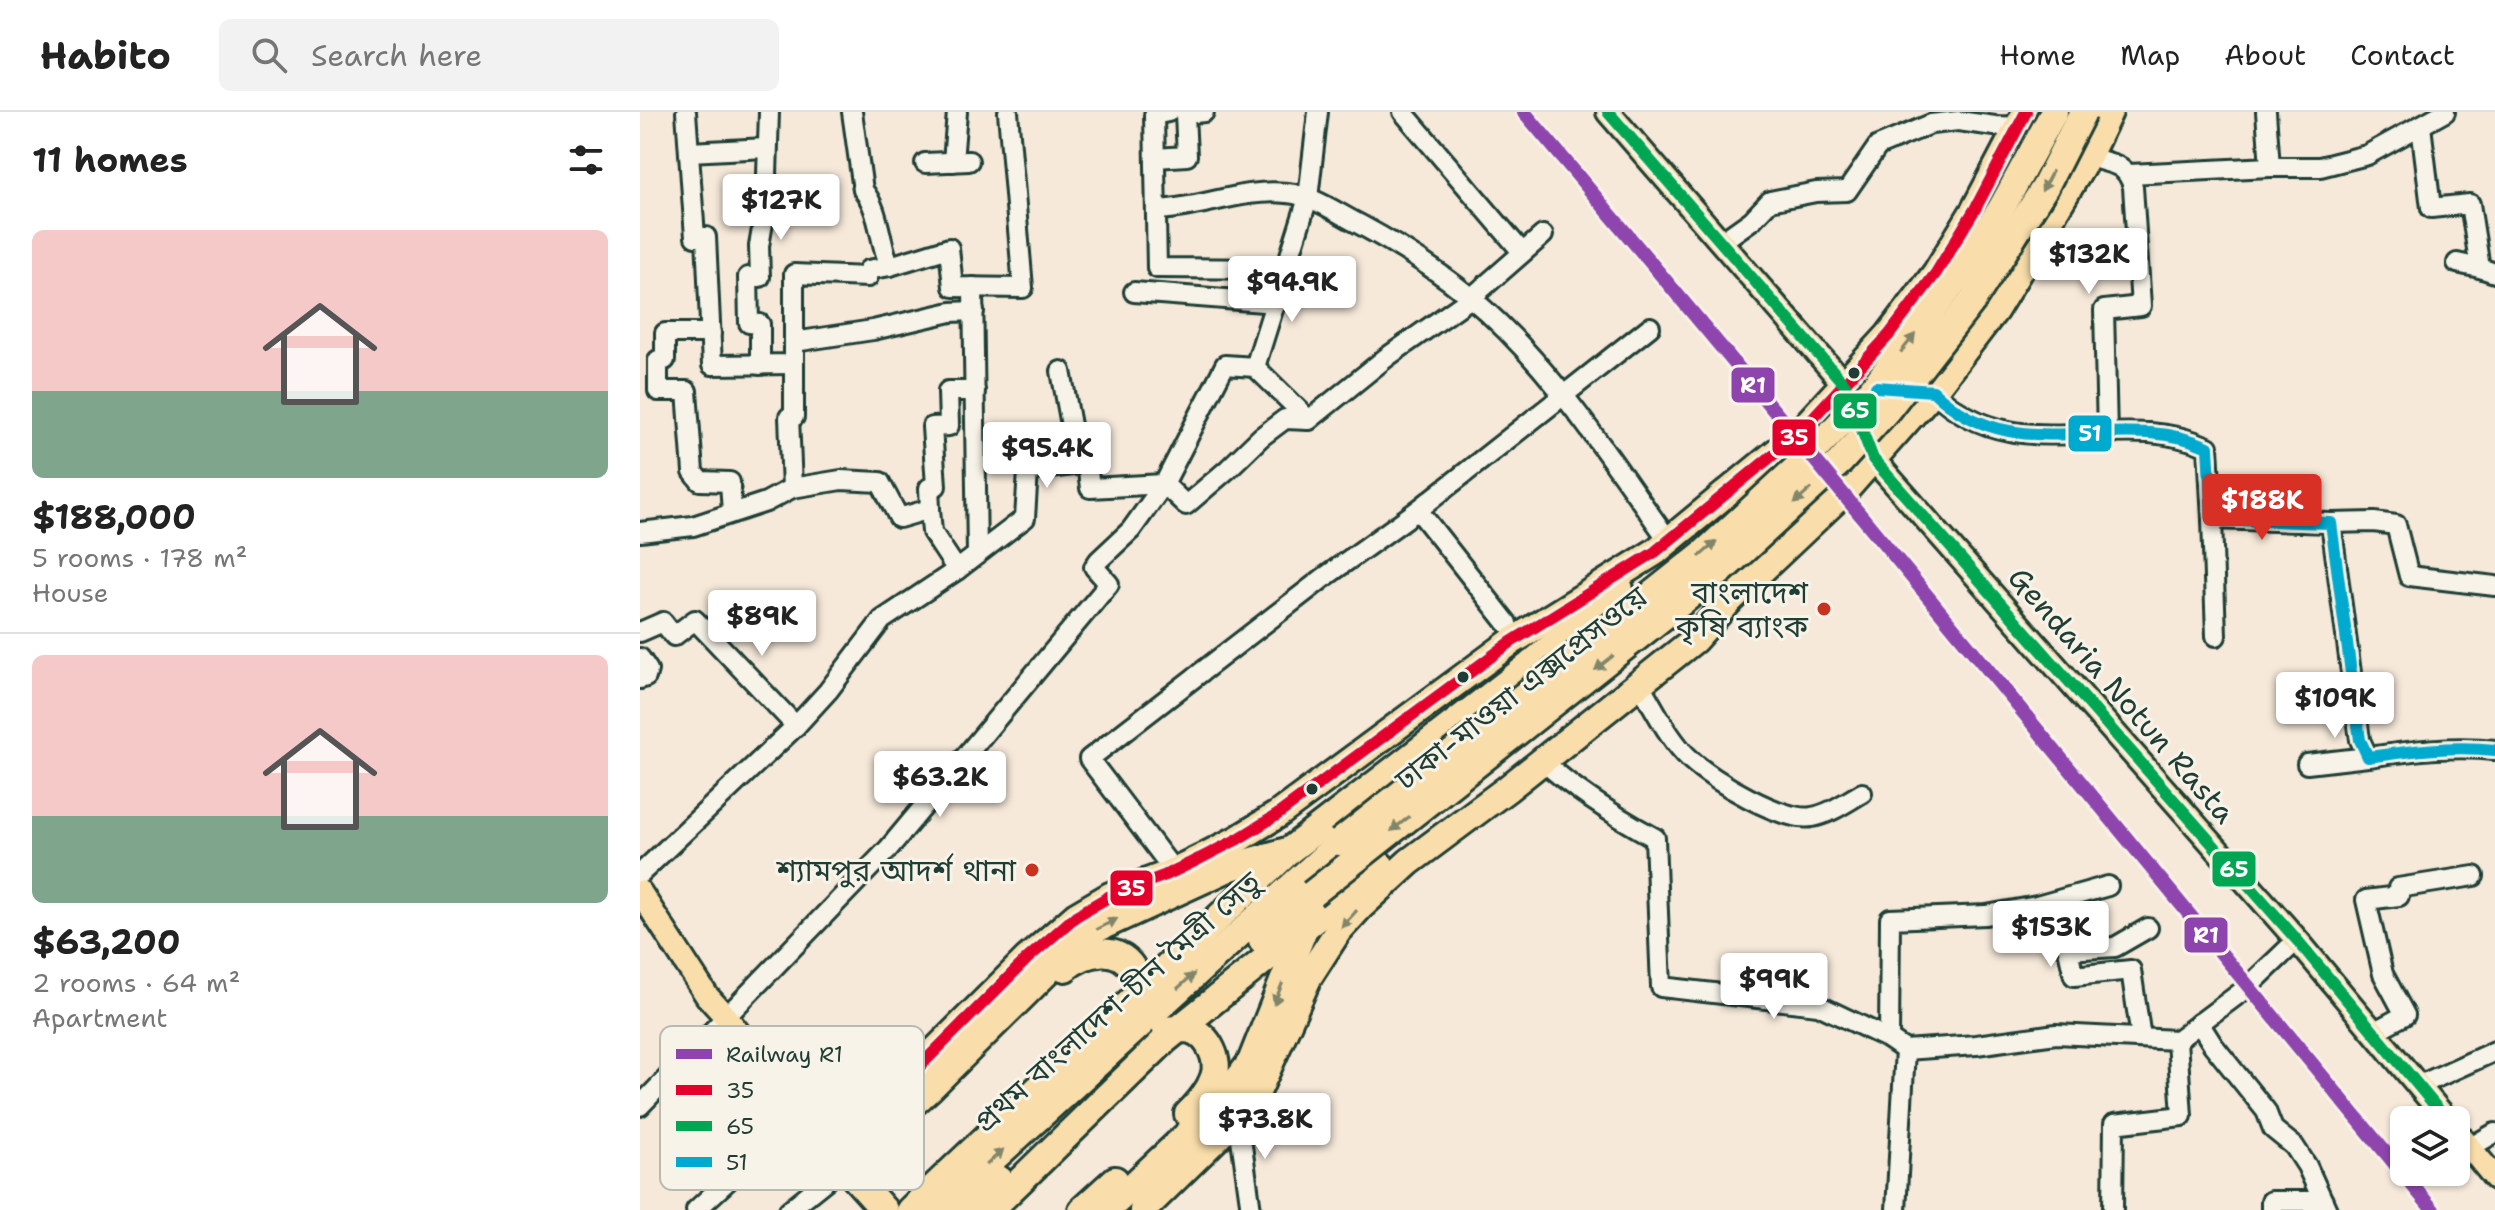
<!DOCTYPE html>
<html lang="en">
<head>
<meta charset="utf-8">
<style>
	:root { --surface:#fff; --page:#f2f2f2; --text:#222; --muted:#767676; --line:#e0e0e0; --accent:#d93025 }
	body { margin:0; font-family:"Shantell Sans","Noto Sans Bengali",sans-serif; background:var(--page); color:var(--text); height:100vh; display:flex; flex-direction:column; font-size:30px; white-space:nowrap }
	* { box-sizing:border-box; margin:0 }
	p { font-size:26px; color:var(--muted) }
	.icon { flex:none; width:44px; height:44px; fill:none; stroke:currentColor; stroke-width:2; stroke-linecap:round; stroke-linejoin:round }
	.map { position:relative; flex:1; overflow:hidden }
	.sheet { display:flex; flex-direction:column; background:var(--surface); width:640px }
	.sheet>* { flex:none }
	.buttons { position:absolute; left:1750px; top:994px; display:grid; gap:16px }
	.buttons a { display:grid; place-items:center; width:80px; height:80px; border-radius:12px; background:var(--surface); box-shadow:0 2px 6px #0004; font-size:40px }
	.price { position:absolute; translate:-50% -68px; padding:0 18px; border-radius:8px; background:#fff; color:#222; font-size:26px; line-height:52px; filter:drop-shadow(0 2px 4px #0008) }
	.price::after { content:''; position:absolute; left:50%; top:48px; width:24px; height:18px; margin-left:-12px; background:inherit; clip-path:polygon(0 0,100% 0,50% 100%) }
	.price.selected { background:var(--accent); color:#fff }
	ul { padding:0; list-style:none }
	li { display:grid; align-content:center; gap:16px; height:424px; padding:0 32px }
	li+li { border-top:2px solid var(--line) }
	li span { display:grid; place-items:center; height:248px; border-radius:12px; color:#555 }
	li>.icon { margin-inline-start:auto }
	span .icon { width:144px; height:144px; fill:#fffc; stroke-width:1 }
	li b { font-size:34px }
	h2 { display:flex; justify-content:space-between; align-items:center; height:96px; padding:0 32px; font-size:34px }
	header { display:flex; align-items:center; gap:48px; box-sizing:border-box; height:112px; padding:0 40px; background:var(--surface); border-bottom:2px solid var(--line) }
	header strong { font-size:38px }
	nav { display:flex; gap:44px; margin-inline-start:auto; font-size:28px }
	.search { width:560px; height:72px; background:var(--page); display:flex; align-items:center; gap:20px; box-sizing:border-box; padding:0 28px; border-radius:12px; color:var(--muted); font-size:30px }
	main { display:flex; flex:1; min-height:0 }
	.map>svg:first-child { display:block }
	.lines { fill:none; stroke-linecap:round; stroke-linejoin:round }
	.minor-casing { stroke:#1f3d34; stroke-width:24 }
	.major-casing { stroke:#1f3d34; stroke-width:28 }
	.highway-casing { stroke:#1f3d34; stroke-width:32 }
	.minor { stroke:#f7f3e8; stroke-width:18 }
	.major { stroke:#f9deab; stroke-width:22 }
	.highway { stroke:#f9deab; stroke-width:26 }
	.highway-bridge-casing { stroke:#1f3d34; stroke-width:32; stroke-linecap:butt }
	.highway-bridge { stroke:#f9deab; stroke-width:26 }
	.bus-1-casing { stroke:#f7f3e8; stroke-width:18 }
	.bus-2-casing { stroke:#f7f3e8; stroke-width:18 }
	.bus-3-casing { stroke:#f7f3e8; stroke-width:18 }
	.bus-1 { stroke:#e4002b; stroke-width:12 }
	.bus-2 { stroke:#00a651; stroke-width:12 }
	.bus-3 { stroke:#00a9ce; stroke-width:12 }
	.rail-1-casing { stroke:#f7f3e8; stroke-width:20 }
	.rail-1 { stroke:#8e44ad; stroke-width:14 }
	.oneway { fill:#81856a }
	.bus-dot { fill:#1f3d34; stroke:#f7f3e8; stroke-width:3 }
	.poi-dot { fill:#c8321e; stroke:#f7f3e8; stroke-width:3 }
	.labels { text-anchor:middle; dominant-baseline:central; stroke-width:6; stroke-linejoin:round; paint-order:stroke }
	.poi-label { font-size:30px; fill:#1f3d34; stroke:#f7f3e8; text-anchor:end }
	.street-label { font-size:30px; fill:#1f3d34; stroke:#f7f3e8 }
	.key { fill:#f7f3e8; stroke:#b6bcb2; stroke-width:2 }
	.key-label { font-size:22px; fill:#1f3d34 }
	.line-badge { stroke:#f7f3e8; stroke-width:3 }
	.badge-label { font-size:22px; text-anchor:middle; font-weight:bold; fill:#fff }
</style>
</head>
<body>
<header>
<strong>Habito</strong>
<div class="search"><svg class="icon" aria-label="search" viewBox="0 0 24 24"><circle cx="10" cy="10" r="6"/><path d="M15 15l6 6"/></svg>Search here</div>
<nav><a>Home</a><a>Map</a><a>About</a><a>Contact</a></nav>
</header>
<main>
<section class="sheet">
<h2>11 homes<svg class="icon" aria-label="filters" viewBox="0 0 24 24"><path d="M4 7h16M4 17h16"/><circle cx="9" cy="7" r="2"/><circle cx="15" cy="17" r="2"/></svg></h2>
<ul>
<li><span style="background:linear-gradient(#f6c9c9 65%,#7fa58c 0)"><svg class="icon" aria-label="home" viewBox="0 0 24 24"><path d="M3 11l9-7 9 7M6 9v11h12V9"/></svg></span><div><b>$188,000</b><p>5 rooms · 178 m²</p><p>House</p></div></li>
<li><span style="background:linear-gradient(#f6c9c9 65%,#7fa58c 0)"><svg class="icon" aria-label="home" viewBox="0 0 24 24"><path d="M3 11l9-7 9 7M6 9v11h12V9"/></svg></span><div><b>$63,200</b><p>2 rooms · 64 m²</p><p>Apartment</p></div></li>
</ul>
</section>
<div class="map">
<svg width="1855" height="1098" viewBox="0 0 1855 1098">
	<rect width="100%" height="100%" fill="#f6e9da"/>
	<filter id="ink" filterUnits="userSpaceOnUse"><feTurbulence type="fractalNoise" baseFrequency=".0125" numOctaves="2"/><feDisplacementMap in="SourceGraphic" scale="16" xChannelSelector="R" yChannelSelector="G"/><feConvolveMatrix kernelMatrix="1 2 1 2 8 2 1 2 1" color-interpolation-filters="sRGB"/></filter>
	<g filter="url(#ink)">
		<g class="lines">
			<g class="minor-casing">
				<g id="minor">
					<path d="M46 0 55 125H66L72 253 154 252V162L228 165V158L250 154 309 136 313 175 383 176 368 0"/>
					<path d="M212 0 223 78C240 98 239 130 250 154"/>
					<path d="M528 0 514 3 517 156 648 157"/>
					<path d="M763 0 882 140"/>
					<path d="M1626 0 1630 55H1680L1727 43 1805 0"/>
					<path d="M1781 14 1791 96 1830 92 1840 156 1855 161"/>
					<path d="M1441 37C1460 57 1484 42 1493 75L1501 194 1464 198 1467 322"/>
					<path d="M49 40 127 36"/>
					<path d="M515 46 547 44 545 2 564 0"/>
					<path d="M313 50 317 0"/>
					<path d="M285 51 329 49"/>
					<path d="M1489 62 1630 55"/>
					<path d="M516 98C561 97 602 76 647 81 673 83 697 101 719 112 758 133 796 157 830 185 911 253 968 344 1029 429"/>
					<path d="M1081 130 1112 108 1130 89 1176 80 1207 79 1238 34 1291 12 1318 9 1355 14 1385 15"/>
					<path d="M1817 151 1840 156"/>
					<path d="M333 175 337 442"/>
					<path d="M494 180 637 191"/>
					<path d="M71 221H25V248H18V279H47L53 360 60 369 90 370 92 401"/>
					<path d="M154 230 233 218 311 200 334 199"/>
					<path d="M120 253V212L109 211 108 165H120L119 134 126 94 129 0"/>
					<path d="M615 255 669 308"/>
					<path d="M421 259 433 324H445L447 351"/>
					<path d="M1282 279H1293C1376 361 1477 294 1568 335L1572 407 1691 411 1720 628 1728 645C1770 639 1813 633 1855 638"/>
					<path d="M152 376 149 305H154V252"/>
					<path d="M290 397 289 376 296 374 292 315 309 314 308 279H335"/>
					<path d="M778 398 867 511"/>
					<path d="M1572 407 1576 524"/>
					<path d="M1691 411 1734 410 1756 413 1769 464 1855 474"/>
					<path d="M0 420 53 414 126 390 152 376 201 368 240 370 259 406 290 397 292 420 317 458"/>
					<path d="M0 520 23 510 34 524 55 508 156 614"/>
					<path d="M0 546 8 558 6 565 0 567"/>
					<path d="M999 571C1015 597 1029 628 1051 648 1072 668 1144 711 1172 705 1190 702 1206 690 1222 681"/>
					<path d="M903 649C936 680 975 704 1015 726L1021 875 1178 893 1249 927 1265 938 1336 933 1416 922 1537 928"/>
					<path d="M1667 652 1728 645"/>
					<path d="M534 759 449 647 682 467 778 398 1010 215"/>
					<path d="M0 762 156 614 188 579 242 508 317 458 385 406 388 359 447 351 450 376 524 372 546 393 588 357 621 325 645 307 669 308 747 245 831 186 903 123"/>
					<path d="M1559 911 1573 933 1626 999 1633 1017 1654 1034 1667 1054 1687 1098"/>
					<path d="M1735 919 1765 903 1743 862 1726 788 1759 784 1758 776 1834 764"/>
					<path d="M1501 926 1491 858 1434 864 1428 838 1475 835 1508 816"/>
					<path d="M1249 927 1250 807 1346 803 1397 794 1468 774"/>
					<path d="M1780 973 1855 939"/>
					<path d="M0 994 249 736 469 472 454 455 459 448 491 418 524 372 585 253 615 255 668 86 678 0"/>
					<path d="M598 1005 611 1098"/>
					<path d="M1829 1036 1855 1021"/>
					<path d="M56 1098 130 1030"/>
					<path d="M149 1098 204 1054"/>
					<path d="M1256 1098 1265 938"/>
					<path d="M1473 1098 1474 1012 1542 1004 1537 928 1608 875 1657 828"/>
					<path d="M1631 1098V1089H1683"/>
				</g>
			</g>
			<g class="major-casing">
				<g id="major">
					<path d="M968 0 1205 273 1210 286"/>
					<path d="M1228 333 1233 347 1657 828 1807 1008"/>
					<path d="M0 780 67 884 87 906 190 1038"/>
					<path d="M1816 1019 1855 1066"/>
				</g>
			</g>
			<g class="highway-casing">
				<g id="highway">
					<path d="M622 828 672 782"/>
					<path d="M425 856C444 840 477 831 493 857 500 868 502 882 504 894"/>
					<path d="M526 918C534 917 543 916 551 918 569 924 580 948 574 965 569 980 559 991 548 1002"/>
					<path d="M204 1054 290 976 420 847 454 818 591 755 647 739"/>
					<path d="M244 1098 190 1038 236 998 387 847 436 804 470 784 526 763 561 746 598 727 637 703 871 530 1015 440 1156 324 1249 223 1296 161 1335 97 1386 0"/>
					<path d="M270 1098 650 738 890 553 980 477"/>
					<path d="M297 1098 700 730"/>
					<path d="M327 1098 360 1068"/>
					<path d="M350 1098 525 928 741 754"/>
					<path d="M442 1098 475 1068"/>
					<path d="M467 1098 580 992 611 950 664 817"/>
					<path d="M503 1098 598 1005 618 978 669 864 698 819 720 795 769 750 867 677 1054 528 1090 488 1202 382 1293 279 1355 198 1448 44 1469 0"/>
				</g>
			</g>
			<use href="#minor" class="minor"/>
			<use href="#major" class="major"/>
			<use href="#highway" class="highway"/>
			<g class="highway-bridge-casing">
				<g id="highway-bridge">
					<path d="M700 730 1064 441 1162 351 1230 280 1318 165 1361 97 1414 0"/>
					<path d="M672 782 1082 458 1200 350 1247 298 1333 188 1405 75 1443 0"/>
				</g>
			</g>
			<use href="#highway-bridge" class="highway-bridge"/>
			<g class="bus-1-casing">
				<path id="bus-1" d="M190 1038 236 998 387 847 436 804 470 784 526 763 561 746 598 727 637 703 871 530 1015 440 1156 324 1249 223 1296 161 1335 97 1386 0"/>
			</g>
			<g class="bus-2-casing">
				<path id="bus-2" d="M968 0 1205 273 1233 347 1657 828 1807 1008"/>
			</g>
			<g class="bus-3-casing">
				<path id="bus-3" d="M1236 275 1293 279C1376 361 1477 294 1568 335L1572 407 1691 411 1720 628 1728 645C1770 639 1813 633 1855 638"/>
			</g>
			<use href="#bus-1" class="bus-1"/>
			<use href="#bus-2" class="bus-2"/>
			<use href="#bus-3" class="bus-3"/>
			<g class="rail-1-casing">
				<path id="rail-1" d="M884 0C1191 363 1490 732 1793 1098"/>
			</g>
			<use href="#rail-1" class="rail-1"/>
		</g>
		<defs><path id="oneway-solid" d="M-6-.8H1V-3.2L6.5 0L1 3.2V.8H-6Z" transform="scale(2)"/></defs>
		<g class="oneway">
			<use href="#oneway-solid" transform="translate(1407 69) rotate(118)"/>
			<use href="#oneway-solid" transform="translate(1268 231) rotate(-52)"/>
			<use href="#oneway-solid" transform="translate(1163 384) rotate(138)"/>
			<use href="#oneway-solid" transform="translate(1068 437) rotate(-41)"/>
			<use href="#oneway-solid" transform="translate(964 551) rotate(142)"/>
			<use href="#oneway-solid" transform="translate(760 712) rotate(142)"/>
			<use href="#oneway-solid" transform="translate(709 807) rotate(132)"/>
			<use href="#oneway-solid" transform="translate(467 812) rotate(-27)"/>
			<use href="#oneway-solid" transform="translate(546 869) rotate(-42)"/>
			<use href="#oneway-solid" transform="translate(638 882) rotate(112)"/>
			<use href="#oneway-solid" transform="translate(355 1045) rotate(-43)"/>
		</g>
	</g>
	<g class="bus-dot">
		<circle cx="1214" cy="261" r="7"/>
		<circle cx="823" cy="565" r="7"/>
		<circle cx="672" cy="677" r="7"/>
	</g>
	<g class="poi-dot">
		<circle cx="1184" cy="497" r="8"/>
		<circle cx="392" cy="758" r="8"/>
	</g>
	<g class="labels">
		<g class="poi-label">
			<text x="1168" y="480">বাংলাদেশ<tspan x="1168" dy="34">কৃষি ব্যাংক</tspan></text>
			<text x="376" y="758">শ্যামপুর আদর্শ থানা</text>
		</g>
		<g class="street-label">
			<text transform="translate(881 576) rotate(-38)">ঢাকা-মাওয়া এক্সপ্রেসওয়ে</text>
			<text transform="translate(1482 583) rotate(49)">Gendaria Notun Rasta</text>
			<text transform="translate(477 890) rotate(-42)">প্রথম বাংলাদেশ-চীন মৈত্রী সেতু</text>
		</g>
	</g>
	<rect x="20" y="914" width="264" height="164" rx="12" class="key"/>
	<rect x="36" y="937" width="36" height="10" fill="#8e44ad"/>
	<rect x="36" y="973" width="36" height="10" fill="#e4002b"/>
	<rect x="36" y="1009" width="36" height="10" fill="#00a651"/>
	<rect x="36" y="1045" width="36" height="10" fill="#00a9ce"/>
	<g class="key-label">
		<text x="86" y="950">Railway R1</text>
		<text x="86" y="986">35</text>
		<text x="86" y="1022">65</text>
		<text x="86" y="1058">51</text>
	</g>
	<g class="line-badge">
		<rect x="1090" y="254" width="46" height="38" rx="8" fill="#8e44ad"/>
		<rect x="1192" y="280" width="46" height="38" rx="8" fill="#00a651"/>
		<rect x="1427" y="302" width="46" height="39" rx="8" fill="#00a9ce"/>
		<rect x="1131" y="306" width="46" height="39" rx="8" fill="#e4002b"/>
		<rect x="1571" y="738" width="46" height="38" rx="8" fill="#00a651"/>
		<rect x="469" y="757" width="45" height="38" rx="8" fill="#e4002b"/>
		<rect x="1543" y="804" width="46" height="38" rx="8" fill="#8e44ad"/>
	</g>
	<g class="badge-label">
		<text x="1113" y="281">R1</text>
		<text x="1215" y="306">65</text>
		<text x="1450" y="329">51</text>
		<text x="1154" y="333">35</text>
		<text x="1594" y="765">65</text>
		<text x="491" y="784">35</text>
		<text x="1566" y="831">R1</text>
	</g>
</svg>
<div class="buttons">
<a><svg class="icon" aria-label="layers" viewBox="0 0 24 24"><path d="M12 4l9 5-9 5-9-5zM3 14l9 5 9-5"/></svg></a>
</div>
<b class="price" style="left:141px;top:130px">$127K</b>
<b class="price" style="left:1449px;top:184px">$132K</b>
<b class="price" style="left:652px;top:212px">$94.9K</b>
<b class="price" style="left:407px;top:378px">$95.4K</b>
<b class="price selected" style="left:1622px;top:430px">$188K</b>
<b class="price" style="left:122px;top:546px">$89K</b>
<b class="price" style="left:1695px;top:628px">$109K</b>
<b class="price" style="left:300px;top:707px">$63.2K</b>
<b class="price" style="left:1411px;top:857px">$153K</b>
<b class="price" style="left:1134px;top:909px">$99K</b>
<b class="price" style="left:625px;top:1049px">$73.8K</b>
</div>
</main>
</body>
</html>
